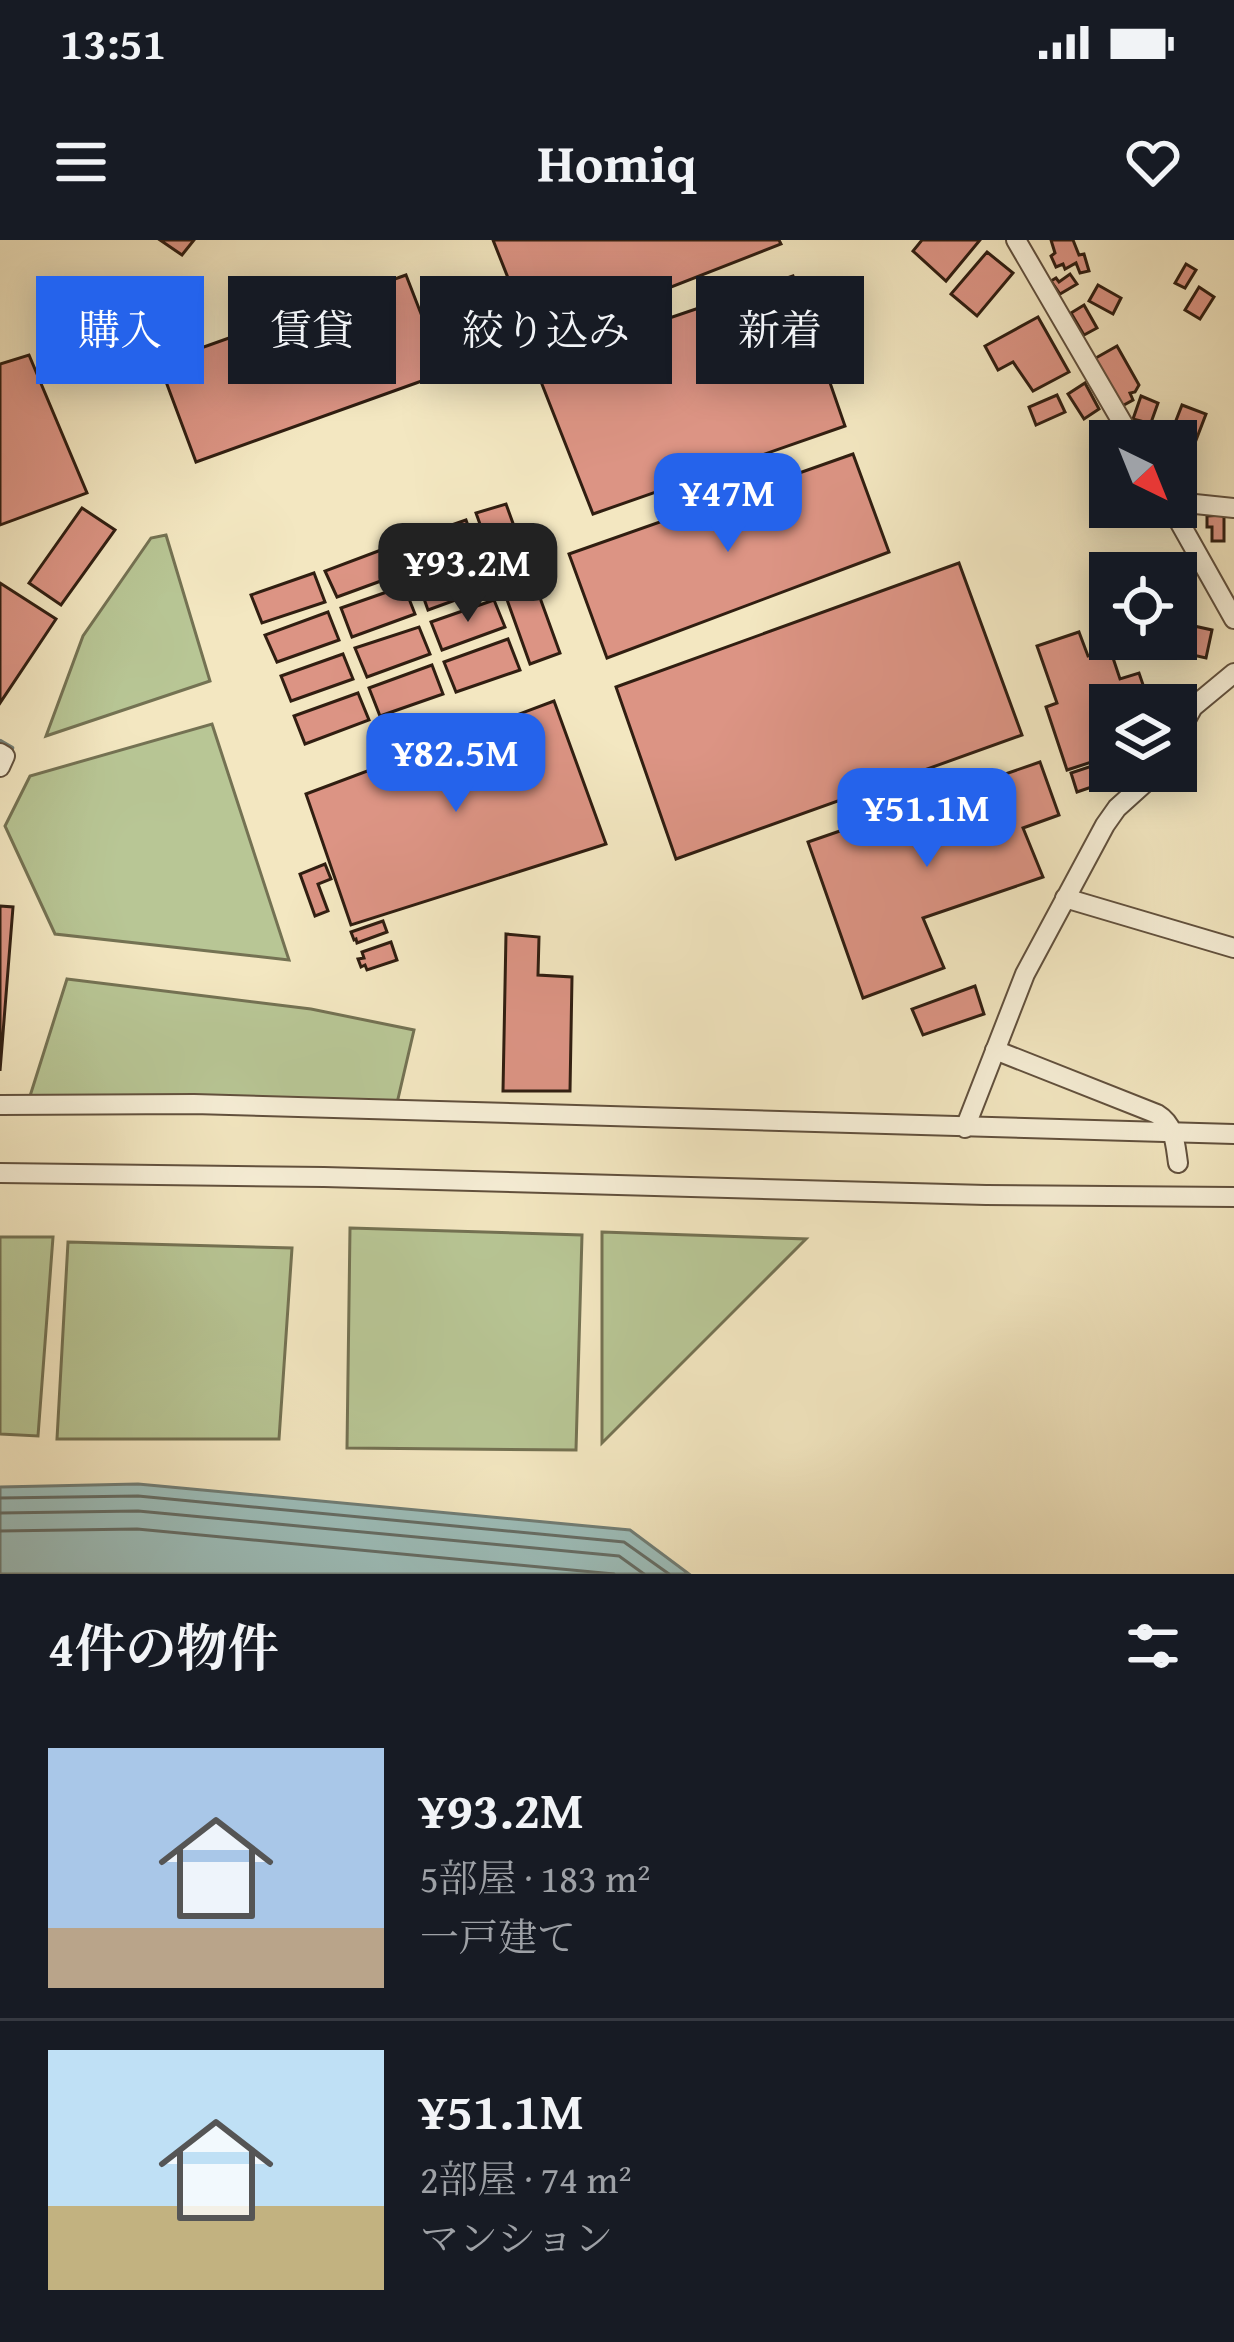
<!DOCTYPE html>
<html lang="ja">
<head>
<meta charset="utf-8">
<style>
	:root { --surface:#171b24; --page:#20242c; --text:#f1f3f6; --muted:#9ea1a6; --line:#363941; --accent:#2563eb }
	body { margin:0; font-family:"Gentium Book Plus","Noto Serif JP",serif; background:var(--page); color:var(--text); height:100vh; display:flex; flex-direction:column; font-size:45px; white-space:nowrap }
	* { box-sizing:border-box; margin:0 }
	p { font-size:39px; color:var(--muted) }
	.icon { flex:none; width:66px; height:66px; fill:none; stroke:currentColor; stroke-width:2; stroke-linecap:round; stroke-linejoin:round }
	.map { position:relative; height:1334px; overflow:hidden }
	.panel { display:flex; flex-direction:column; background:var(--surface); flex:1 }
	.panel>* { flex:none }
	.banner { position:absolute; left:36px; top:36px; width:1164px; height:108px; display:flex; gap:24px }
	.needle { width:78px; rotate:137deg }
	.tools { position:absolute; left:1089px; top:180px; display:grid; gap:24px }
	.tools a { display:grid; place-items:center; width:108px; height:108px; border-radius:0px; background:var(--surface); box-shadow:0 6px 30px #0003; font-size:60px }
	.price { position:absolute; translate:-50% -102px; padding:0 27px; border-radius:24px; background:var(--accent); color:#fff; font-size:39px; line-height:78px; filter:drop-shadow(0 3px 6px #0008) }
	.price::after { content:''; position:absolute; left:50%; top:72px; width:36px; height:27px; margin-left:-18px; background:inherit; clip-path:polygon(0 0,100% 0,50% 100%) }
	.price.selected { background:#222; color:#fff }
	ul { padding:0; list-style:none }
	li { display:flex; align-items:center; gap:36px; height:300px; padding:0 48px }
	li+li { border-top:3px solid var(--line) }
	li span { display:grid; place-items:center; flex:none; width:336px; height:240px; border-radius:0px; color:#555 }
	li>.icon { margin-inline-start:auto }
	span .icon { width:144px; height:144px; fill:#fffc; stroke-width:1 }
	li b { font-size:51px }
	h2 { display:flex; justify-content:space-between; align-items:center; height:144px; padding:0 48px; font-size:51px }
	.tag { padding:0 42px; border-radius:0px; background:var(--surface); box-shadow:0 6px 30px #0003; font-size:42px; line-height:108px }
	.tag.selected { background:var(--accent); color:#fff }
	.status { display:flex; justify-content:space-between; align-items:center; height:84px; padding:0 60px; background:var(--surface); direction:ltr }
	.status svg { height:33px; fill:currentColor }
	header { display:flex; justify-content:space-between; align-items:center; height:156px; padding:0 48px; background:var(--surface); font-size:54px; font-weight:700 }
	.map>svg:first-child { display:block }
	.green { fill:#b8c695; stroke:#747253; stroke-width:3 }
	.water { fill:#9dbeba; stroke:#717e76; stroke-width:3 }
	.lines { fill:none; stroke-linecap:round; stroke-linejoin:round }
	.shore { stroke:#666e66; stroke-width:3 }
	.stream { stroke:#717e76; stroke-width:4.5 }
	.building { fill:#dc9484; stroke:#301e11; stroke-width:3 }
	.minor-casing { stroke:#61503d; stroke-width:22 }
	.minor { stroke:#f7efd7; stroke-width:18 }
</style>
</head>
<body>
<div class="status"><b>13:51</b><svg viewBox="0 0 49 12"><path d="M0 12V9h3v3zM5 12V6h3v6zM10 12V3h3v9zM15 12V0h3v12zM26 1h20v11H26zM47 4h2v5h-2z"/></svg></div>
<header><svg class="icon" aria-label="menu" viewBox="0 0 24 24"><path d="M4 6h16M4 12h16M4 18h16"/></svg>Homiq<svg class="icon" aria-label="heart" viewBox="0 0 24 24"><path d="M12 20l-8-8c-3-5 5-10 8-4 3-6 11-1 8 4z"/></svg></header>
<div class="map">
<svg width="1234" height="1334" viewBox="0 0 1234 1334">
	<rect width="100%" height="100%" fill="#f3e7c1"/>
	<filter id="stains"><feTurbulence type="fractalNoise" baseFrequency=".00167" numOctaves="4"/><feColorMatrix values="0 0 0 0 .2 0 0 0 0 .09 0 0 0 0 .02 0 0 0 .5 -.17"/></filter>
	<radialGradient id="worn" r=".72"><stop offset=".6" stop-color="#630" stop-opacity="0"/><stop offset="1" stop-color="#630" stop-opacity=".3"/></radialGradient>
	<g class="green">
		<path d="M166 295 210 441 46 496 83 396 151 298Z"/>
		<path d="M212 484 289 720 55 694 5 586 30 536Z"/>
		<path d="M67 739 311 769 414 790 397 863 30 856Z"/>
		<path d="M350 988 582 995 576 1210 347 1208Z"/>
		<path d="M602 992 806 999 602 1203Z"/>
		<path d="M0 997H53L38 1196 0 1194Z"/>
		<path d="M68 1002 292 1008 279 1199H57Z"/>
	</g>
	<path class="water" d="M138 1244 630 1290 689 1334H0V1247Z"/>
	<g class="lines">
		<g class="shore">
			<path d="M0 1258 138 1256 624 1302 669 1334"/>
			<path d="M0 1273 138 1271 619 1316 644 1334"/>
			<path d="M0 1291 137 1289 614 1334"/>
		</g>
		<path class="stream" d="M0 501 12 508"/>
	</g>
	<g class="building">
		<path d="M160 0H194L182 15Z"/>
		<path d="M493 0H779L781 4 533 101Z"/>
		<path d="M922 0H980L946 41 913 11Z"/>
		<path d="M1051 0H1073L1079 15 1084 14 1089 31 1080 33 1076 23 1065 29 1063 24 1056 27 1051 16 1055 13Z"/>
		<path d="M987 12 1013 33 977 76 951 54Z"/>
		<path d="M1186 24 1196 30 1185 48 1175 43Z"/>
		<path d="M1070 34 1077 44 1060 54 1051 41 1056 38 1059 42Z"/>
		<path d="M406 35 444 133 196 222 159 123Z"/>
		<path d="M793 36 845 186 593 274 534 124Z"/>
		<path d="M1098 45 1121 58 1113 74 1089 61Z"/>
		<path d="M1199 47 1214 57 1200 79 1185 70Z"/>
		<path d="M1084 65 1097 88 1084 95 1071 73Z"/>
		<path d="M1038 77 1069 132 1033 151 1013 122 998 130 985 106Z"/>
		<path d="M1117 106 1139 145 1135 152 1130 153 1133 160 1122 166 1094 119Z"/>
		<path d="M29 115 87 253 0 285V124Z"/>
		<path d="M1085 143 1099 169 1084 179 1068 154Z"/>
		<path d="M1057 155 1065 172 1036 185 1029 167Z"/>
		<path d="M1141 156 1158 163 1148 191 1139 187 1141 181 1133 179Z"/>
		<path d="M1182 165 1206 174 1188 221 1176 216V201H1168Z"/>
		<path d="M853 214 889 312 607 418 569 314Z"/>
		<path d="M1101 248 1110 251V267H1142L1138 282 1095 267Z"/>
		<path d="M506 264 560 413 530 424 476 273Z"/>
		<path d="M82 268 115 290 61 365 29 343Z"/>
		<path d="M1224 275V301H1212V287H1207V276Z"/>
		<path d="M466 280 476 308 415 330 403 302Z"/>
		<path d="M389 307 400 334 337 357 325 331Z"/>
		<path d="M481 318 491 347 428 370 417 339Z"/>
		<path d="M959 323 1022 495 676 619 616 447Z"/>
		<path d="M314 333 325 362 262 383 251 355Z"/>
		<path d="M0 343 56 379 0 463Z"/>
		<path d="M404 346 415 374 352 397 341 368Z"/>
		<path d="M494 360 505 387 442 410 431 382Z"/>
		<path d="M328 372 339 400 277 422 265 395Z"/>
		<path d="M1176 382 1212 390 1206 418 1144 404 1145 399H1176Z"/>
		<path d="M419 387 430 414 367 437 355 408Z"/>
		<path d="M1079 392 1088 416 1110 409 1120 439 1139 433 1150 465H1110V516L1067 530 1046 467 1057 463 1037 406Z"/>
		<path d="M508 399 520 430 456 452 444 422Z"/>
		<path d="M343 414 353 439 291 461 281 436Z"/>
		<path d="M432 425 443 454 380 476 369 448Z"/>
		<path d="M358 453 369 480 305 504 294 476Z"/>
		<path d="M554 461 606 604 351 685 306 554Z"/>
		<path d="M1110 520V531H1136L1138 536 1116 544 1115 539 1077 552 1071 533Z"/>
		<path d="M1040 522 1059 575 1023 588 1043 637 923 678 944 728 863 758 808 602Z"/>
		<path d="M325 624 331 639 318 644 328 671 315 676 300 634Z"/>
		<path d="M0 666 13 667 0 831Z"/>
		<path d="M383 681 387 692 357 703 356 699 354 700 351 692Z"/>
		<path d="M506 694 539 697 538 735 572 737 570 851H503Z"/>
		<path d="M391 702 397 720 367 730 365 725 361 727 358 719 364 718 362 712Z"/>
		<path d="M975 746 984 774 923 795 912 769Z"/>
	</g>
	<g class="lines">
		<g class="minor-casing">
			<g id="minor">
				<path d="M1016 0 1133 201"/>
				<path d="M1176 262 1234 268"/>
				<path d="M1171 267 1234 379"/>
				<path d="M1176 498 1193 467 1234 433"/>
				<path d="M0 513 5 516 0 527"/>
				<path d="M1065 658 1234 708"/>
				<path d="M995 810 1157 874C1175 885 1175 903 1178 923"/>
				<path d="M0 865 194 864 1234 894"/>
				<path d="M965 888 1025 734 1105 585 1117 568 1158 531"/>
				<path d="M0 933 324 937 986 955 1234 957"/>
			</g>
		</g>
		<use href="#minor" class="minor"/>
	</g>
	<rect width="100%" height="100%" filter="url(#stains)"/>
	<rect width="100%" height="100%" fill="url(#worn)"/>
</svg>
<div class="tools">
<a><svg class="needle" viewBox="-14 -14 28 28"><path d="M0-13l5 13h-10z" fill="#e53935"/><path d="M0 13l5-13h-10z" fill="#9ea1a6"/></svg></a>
<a><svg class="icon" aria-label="locate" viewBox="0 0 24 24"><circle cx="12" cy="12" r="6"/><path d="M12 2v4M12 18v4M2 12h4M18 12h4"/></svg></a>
<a><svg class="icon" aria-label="layers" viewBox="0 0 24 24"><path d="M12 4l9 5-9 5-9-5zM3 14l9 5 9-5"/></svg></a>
</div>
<b class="price" style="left:728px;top:315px">¥47M</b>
<b class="price selected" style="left:468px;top:385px">¥93.2M</b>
<b class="price" style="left:456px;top:575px">¥82.5M</b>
<b class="price" style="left:927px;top:630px">¥51.1M</b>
<div class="banner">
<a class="tag selected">購入</a>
<a class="tag">賃貸</a>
<a class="tag">絞り込み</a>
<a class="tag">新着</a>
</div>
</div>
<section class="panel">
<h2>4件の物件<svg class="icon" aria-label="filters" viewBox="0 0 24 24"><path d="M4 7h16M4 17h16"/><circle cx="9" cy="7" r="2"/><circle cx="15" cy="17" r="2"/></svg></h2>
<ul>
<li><span style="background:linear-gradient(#a9c7e8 75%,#b9a48a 0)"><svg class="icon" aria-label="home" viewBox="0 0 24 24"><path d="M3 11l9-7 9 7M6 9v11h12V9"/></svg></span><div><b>¥93.2M</b><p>5部屋 · 183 m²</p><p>一戸建て</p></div></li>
<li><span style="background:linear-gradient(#bfe0f5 65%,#c2b280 0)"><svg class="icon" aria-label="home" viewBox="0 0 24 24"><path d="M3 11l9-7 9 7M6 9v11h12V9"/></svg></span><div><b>¥51.1M</b><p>2部屋 · 74 m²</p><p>マンション</p></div></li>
</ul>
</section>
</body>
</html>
